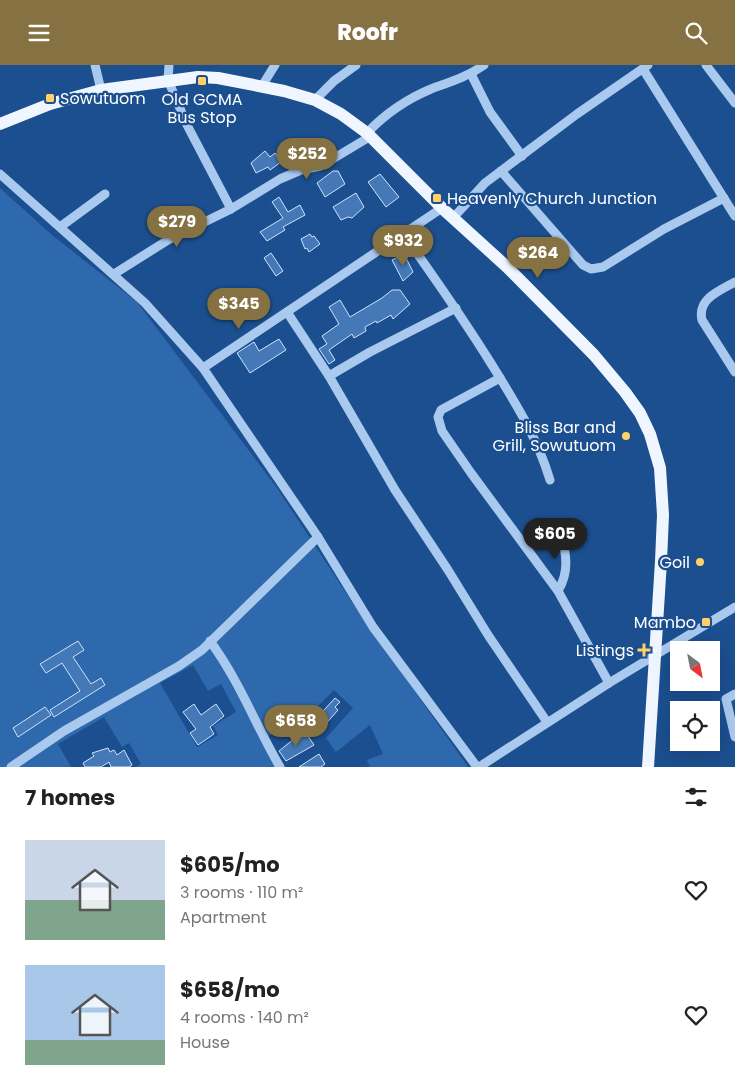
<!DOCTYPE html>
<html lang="en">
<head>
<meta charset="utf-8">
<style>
	:root { --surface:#fff; --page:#f2f2f2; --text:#222; --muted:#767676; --accent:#857141 }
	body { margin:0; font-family:Poppins,sans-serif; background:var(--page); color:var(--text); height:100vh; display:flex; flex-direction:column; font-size:19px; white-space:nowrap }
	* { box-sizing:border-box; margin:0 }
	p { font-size:16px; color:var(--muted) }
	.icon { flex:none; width:28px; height:28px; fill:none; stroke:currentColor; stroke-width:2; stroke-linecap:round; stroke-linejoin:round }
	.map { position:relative; height:702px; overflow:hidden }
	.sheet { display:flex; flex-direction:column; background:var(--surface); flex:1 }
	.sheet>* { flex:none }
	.needle { width:32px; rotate:148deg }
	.controls { position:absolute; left:670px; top:576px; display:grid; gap:10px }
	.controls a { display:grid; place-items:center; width:50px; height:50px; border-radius:0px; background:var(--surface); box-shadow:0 5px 20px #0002; font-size:25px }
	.price { position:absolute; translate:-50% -42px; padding:0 11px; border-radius:18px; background:var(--accent); color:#fff; font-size:16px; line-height:32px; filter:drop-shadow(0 1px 2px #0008) }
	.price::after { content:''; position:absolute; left:50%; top:30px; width:15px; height:11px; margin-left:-8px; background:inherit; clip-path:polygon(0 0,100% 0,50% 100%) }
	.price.current { background:#222; color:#fff }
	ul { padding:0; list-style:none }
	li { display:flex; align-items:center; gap:15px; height:125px; padding:0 25px }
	li span { display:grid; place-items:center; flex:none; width:140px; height:100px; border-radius:0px; color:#555 }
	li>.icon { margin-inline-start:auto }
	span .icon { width:60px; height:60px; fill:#fffc; stroke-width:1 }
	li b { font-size:21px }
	h2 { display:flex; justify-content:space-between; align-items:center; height:60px; padding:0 25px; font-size:21px }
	header { display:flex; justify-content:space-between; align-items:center; height:65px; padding:0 25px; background:var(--accent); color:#fff; font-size:22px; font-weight:800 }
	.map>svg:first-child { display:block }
	.green { fill:#2e69ad; fill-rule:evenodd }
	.building { fill:#4478b7; stroke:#cfe3fa }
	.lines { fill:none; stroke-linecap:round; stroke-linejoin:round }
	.minor { stroke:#a9c9ee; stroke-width:9 }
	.major { stroke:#f0f6ff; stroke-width:12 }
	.poi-dot { fill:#ffd166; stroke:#1b4f8f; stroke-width:2 }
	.labels { text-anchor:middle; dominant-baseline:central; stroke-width:4.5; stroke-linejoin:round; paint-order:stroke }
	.poi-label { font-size:16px; fill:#fff; stroke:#1b4f8f; text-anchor:end }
</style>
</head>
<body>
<header><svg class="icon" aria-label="menu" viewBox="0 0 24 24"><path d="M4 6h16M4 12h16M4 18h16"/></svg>Roofr<svg class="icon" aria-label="search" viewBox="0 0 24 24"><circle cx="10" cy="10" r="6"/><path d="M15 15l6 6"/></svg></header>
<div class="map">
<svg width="735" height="702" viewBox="0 0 735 702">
	<rect width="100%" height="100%" fill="#1b4f8f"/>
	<path class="green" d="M0 123 52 170 137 237 277 423 352 537 468 702H370L367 695 383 689 370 660 336 687 326 673 353 643 334 625 304 655 268 671 285 702H136L141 699 129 678 122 682 104 652 58 679 71 702H0ZM193 600 208 626 221 619 236 647 213 661 218 670 197 682 160 618Z"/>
	<g class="building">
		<path d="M265 86 270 92 275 88 281 97 270 105 268 102 256 108 251 98Z"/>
		<path d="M333 106H338L345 119 325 132 317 118Z"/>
		<path d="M380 109 399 132 386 142 368 117Z"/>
		<path d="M356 128 364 142 352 153 348 152 341 155 333 142Z"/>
		<path d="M279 132 288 147 300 140 305 150 283 162 285 165 267 176 260 167 283 153 272 137Z"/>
		<path d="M310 169 312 172 314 171 320 179 309 187 307 183 305 184 301 174Z"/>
		<path d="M271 188 283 206 276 211 264 193Z"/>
		<path d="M404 189 413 207 403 216 392 195Z"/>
		<path d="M392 225H400L410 239 393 254 391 250 377 258 376 256 365 262 366 266 354 273 352 269 329 285 335 295 329 299 319 284 327 279 322 271 339 259 329 242 340 235 350 252 382 233Z"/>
		<path d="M279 274 286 285 250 308 237 288 254 277 259 286Z"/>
		<path d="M78 576 84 585 73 592 91 619 101 613 105 620 54 652 50 645 80 626 62 598 46 608 40 599Z"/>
		<path d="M335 633 340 637 335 642 338 645 323 662 315 655Z"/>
		<path d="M194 639 201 650 216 639 224 651 210 662 214 669 198 680 190 668 196 664 183 647Z"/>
		<path d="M45 642 51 650 18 672 13 663Z"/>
		<path d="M306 668 314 680 286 696 279 686 300 669 301 672Z"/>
		<path d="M108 683 110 687 114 685 117 690 124 685 132 700 129 702H111L109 697 101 702H85L83 698 94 691 92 688Z"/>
		<path d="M319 689 325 699 321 702H299Z"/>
	</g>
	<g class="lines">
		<g class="minor">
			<path d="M95 0 101 25"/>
			<path d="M169 0 168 15 187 60 231 144"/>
			<path d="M706 0 735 38"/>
			<path d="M643 4 735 151"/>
			<path d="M471 9 490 47 522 91"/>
			<path d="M262 21 275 0"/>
			<path d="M315 35 334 16 356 0"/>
			<path d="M367 68C385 49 407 34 431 24 450 17 467 12 484 0"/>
			<path d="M501 106 583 200 591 204 603 202 664 164 724 133"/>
			<path d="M0 109 145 238 203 303 318 472 373 562 477 702"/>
			<path d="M453 153 485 118 577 49 648 0"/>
			<path d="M60 162 105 129"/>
			<path d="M404 170C434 212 464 255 492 300 515 337 537 372 550 415"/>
			<path d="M114 209 168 175 231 144 280 114 301 105 321 101 371 71"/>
			<path d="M735 217C719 226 697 234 702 255L735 307"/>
			<path d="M287 247 329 311 395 425 448 505 488 570 547 657"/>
			<path d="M203 303 442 143"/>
			<path d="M329 311 370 287 456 243"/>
			<path d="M500 313 441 345 438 352 442 366 471 408 558 526 609 618"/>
			<path d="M558 526C570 506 566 489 561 467"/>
			<path d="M210 576C240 617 255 659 280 702"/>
			<path d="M735 629 726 634 735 672"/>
			<path d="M11 702 64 666 179 601 202 585 318 472"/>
			<path d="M479 702 609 618 735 542"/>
		</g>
		<path class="major" d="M0 59 50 39 101 25 198 12 218 13 284 26 315 35 341 49 367 68 442 143 507 202 594 290 625 327 640 348 650 369 660 403 663 450 661 496 648 702"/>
	</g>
	<g class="poi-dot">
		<rect x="197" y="11" width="10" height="10" rx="2.5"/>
		<rect x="45" y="28" width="10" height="10" rx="2.5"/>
		<rect x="432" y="128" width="10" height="10" rx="2.5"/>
		<circle cx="626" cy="371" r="5"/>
		<circle cx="700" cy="497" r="5"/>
		<rect x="701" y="552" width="10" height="10" rx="2.5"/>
		<path d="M641.5 577.5h5v5h5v5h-5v5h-5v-5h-5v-5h5z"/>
	</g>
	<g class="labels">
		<g class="poi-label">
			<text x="60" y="33" text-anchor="start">Sowutuom</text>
			<text x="202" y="34" text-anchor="middle">Old GCMA<tspan x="202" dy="18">Bus Stop</tspan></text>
			<text x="447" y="133" text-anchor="start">Heavenly Church Junction</text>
			<text x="616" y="362">Bliss Bar and<tspan x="616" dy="18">Grill, Sowutuom</tspan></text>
			<text x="690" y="497">Goil</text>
			<text x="696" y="557">Mambo</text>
			<text x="634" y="585">Listings</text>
		</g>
	</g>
</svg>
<div class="controls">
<a><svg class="needle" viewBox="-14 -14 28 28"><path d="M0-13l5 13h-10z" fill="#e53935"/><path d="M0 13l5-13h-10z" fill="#767676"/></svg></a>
<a><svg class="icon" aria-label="locate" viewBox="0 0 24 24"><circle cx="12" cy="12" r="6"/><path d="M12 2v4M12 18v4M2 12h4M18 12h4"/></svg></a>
</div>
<b class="price" style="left:307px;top:115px">$252</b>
<b class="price" style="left:177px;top:183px">$279</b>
<b class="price" style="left:403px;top:202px">$932</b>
<b class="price" style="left:538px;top:214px">$264</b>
<b class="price" style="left:239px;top:265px">$345</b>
<b class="price current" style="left:555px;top:495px">$605</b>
<b class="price" style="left:296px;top:682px">$658</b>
</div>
<section class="sheet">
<h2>7 homes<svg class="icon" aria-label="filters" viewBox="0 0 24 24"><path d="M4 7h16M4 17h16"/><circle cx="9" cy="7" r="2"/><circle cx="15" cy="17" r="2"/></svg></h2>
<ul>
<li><span style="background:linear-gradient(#c9d6e8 60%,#7fa58c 0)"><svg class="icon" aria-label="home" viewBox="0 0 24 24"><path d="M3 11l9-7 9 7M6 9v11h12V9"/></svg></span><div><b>$605/mo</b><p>3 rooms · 110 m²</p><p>Apartment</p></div><svg class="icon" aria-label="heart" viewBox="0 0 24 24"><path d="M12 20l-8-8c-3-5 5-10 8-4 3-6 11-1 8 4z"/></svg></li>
<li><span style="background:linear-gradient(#a9c7e8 75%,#7fa58c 0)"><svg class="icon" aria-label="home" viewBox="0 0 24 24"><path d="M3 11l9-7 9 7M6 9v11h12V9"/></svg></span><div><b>$658/mo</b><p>4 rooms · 140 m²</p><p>House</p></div><svg class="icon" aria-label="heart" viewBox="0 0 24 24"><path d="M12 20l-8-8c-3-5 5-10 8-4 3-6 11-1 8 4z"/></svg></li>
</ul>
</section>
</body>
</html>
